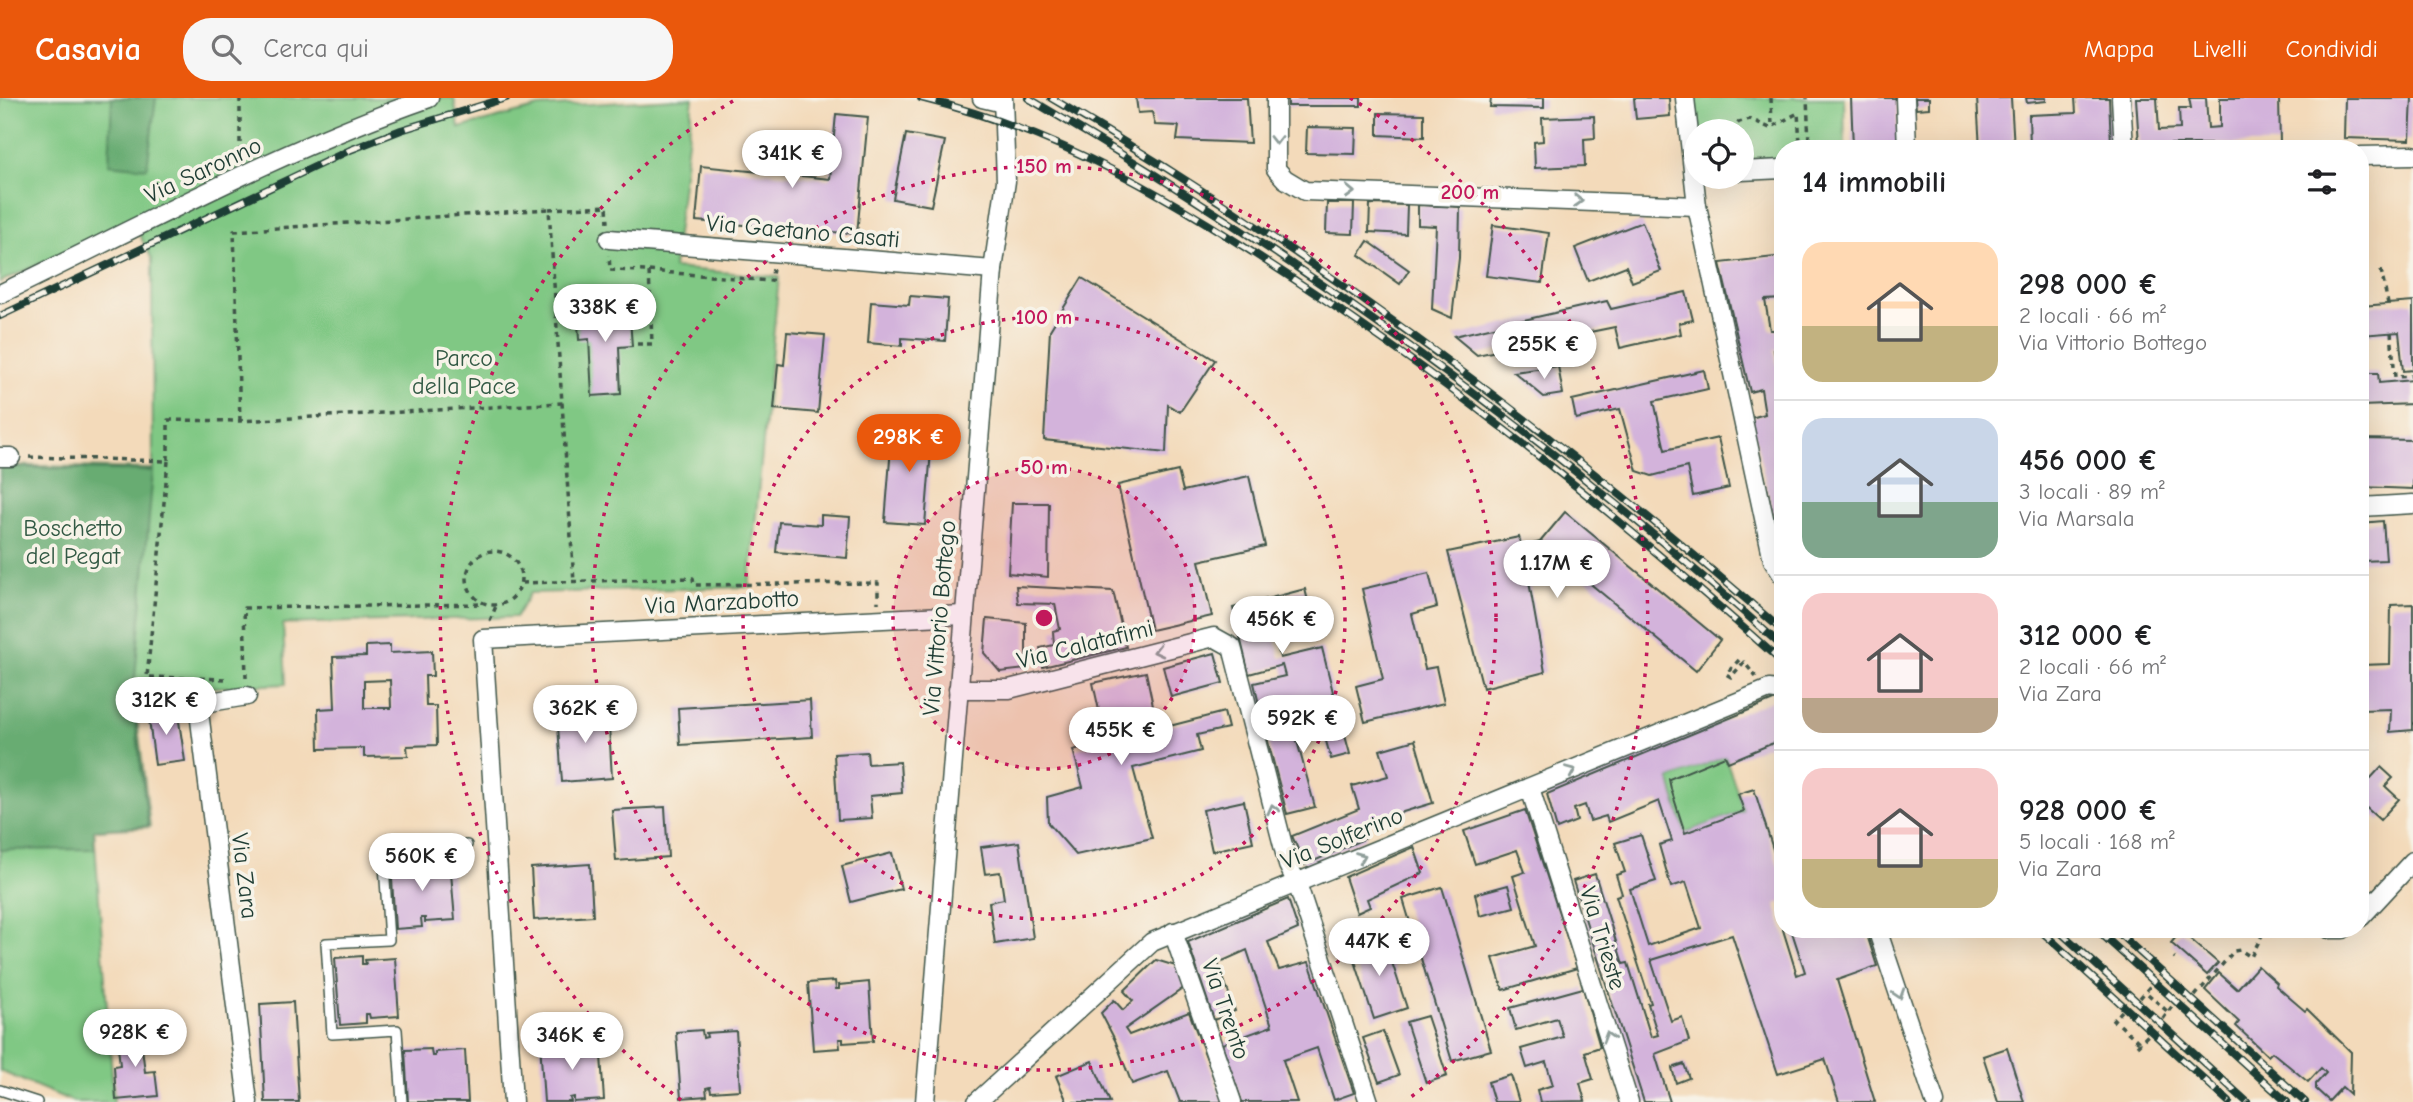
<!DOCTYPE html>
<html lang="it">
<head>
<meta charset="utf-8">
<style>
	:root { --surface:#fff; --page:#f6f6f6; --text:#202124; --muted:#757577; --line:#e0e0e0; --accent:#ea580c }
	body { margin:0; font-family:"Comic Neue",sans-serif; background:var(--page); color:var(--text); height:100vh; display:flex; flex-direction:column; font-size:26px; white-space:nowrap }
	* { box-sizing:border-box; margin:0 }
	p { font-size:23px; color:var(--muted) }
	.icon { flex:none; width:38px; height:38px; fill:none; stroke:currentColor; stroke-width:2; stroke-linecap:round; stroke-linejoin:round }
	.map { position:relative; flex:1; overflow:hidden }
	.side { position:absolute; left:1774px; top:42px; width:595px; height:798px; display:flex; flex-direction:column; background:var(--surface); border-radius:28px; box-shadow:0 7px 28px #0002 }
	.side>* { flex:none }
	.buttons { position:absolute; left:1684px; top:21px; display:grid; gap:14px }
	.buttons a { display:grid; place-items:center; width:70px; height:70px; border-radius:50%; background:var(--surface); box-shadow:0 7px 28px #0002; font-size:35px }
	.price { position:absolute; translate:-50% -60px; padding:0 16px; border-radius:24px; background:#fff; color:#222; font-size:23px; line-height:46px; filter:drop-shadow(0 2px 4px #0008) }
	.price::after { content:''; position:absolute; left:50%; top:42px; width:21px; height:16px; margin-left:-10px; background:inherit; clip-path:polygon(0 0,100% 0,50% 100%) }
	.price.active { background:var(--accent); color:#fff }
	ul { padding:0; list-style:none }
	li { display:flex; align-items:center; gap:21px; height:175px; padding:0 28px }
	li+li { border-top:2px solid var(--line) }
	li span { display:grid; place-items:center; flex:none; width:196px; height:140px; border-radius:21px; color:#555 }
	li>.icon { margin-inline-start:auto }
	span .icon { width:84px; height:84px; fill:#fffc; stroke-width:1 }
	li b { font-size:30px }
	h2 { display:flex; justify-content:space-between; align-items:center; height:84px; padding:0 28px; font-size:30px }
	header { display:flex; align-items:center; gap:42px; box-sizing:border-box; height:98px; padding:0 35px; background:var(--accent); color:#fff }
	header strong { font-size:33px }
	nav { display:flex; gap:38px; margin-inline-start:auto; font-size:24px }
	.search { width:490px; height:63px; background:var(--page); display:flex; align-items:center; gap:18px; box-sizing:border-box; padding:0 24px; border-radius:28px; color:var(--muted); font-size:26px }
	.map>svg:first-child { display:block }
	.green { fill:#80c884; stroke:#50825c; stroke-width:2 }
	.forest { fill:#68ac72; stroke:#447453; stroke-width:2 }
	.building { fill:#d3b3db; fill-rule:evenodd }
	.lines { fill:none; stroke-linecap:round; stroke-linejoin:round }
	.lane-casing { stroke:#3f5548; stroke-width:12 }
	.street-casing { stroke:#3f5548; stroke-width:21 }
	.path { stroke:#3f5548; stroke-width:3.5; stroke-dasharray:5 5; stroke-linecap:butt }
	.lane { stroke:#fff; stroke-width:9 }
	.street { stroke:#fff; stroke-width:18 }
	.rail-casing { stroke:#1f3d34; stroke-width:8 }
	.rail { stroke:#f7f3e8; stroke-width:5; stroke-dasharray:16; stroke-linecap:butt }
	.oneway { stroke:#8f9e9a }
	.ring { fill:none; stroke:#c2185b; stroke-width:3.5; stroke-dasharray:3.5 7 }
	.labels { text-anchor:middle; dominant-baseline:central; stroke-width:7; stroke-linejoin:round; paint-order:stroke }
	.street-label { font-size:24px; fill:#1f3d34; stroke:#f7f3e8 }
	.park-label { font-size:24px; fill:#325944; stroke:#f7f3e8 }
	.centre { fill:#c2185b; stroke:#f7f3e8; stroke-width:3.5 }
	.ring-label { font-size:21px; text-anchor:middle; font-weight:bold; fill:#c2185b; stroke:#f7f3e8; stroke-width:7; stroke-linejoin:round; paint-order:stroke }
</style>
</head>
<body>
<header>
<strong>Casavia</strong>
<div class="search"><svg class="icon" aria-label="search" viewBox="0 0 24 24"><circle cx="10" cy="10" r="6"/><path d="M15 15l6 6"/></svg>Cerca qui</div>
<nav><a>Mappa</a><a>Livelli</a><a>Condividi</a></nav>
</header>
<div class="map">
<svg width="2413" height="1004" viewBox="0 0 2413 1004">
	<rect width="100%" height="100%" fill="#f7f3e8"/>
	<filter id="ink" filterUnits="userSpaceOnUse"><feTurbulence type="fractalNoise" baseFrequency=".0143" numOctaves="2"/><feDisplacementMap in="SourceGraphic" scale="14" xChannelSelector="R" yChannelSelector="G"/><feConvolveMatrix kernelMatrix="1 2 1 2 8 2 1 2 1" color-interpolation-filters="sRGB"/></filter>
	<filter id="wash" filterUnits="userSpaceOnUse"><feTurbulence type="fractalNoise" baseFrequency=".00686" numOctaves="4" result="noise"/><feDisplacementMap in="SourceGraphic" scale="28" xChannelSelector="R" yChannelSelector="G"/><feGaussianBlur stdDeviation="1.57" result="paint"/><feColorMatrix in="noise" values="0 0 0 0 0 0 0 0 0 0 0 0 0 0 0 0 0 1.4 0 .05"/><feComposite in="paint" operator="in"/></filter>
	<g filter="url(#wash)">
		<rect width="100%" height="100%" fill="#f3daba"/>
		<g class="green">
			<path d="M0 0H454L459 30 539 9 693 0 673 170 779 179 749 489 530 495 516 519 283 526 286 586 181 591V599L135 603 150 729 94 732 114 1004H74L0 973V367L153 371 152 161 133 124 0 184Z"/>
			<path d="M1692 0H1844L1845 51H1783V61L1741 62V33H1696Z"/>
			<path d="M1725 658 1744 713 1685 735 1669 681Z"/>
		</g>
		<g class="forest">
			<path d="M112 0H156L147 70 109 66Z"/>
			<path d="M0 369 153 373 133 603 148 728 94 732 95 751 0 752Z"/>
		</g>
		<g id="blocks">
			<g class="building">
				<path d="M1136 0H1247L1250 45 1177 42 1179 28 1155 27 1152 14 1138 15Z"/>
				<rect x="1288" y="0" width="73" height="8"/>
				<path d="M1491 0H1544V10L1490 9Z"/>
				<path d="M1634 0H1669L1670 18 1636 21Z"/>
				<path d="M1851 0H1896L1898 47 1853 49Z"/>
				<path d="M1915 0H1929V10L1916 11Z"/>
				<path d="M1977 0H2011L2014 50 1980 51Z"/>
				<path d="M2026 0H2046V3L2027 5Z"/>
				<path d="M2075 0H2109L2111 46 2030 50 2029 17 2076 15Z"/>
				<path d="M2136 0H2157L2159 32 2180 31 2179 10H2191L2189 0H2206L2208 30 2220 29V0H2279L2280 46H2139Z"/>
				<path d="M2345 0H2412L2410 42 2344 40Z"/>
				<path d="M1378 15 1424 16V39L1378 37Z"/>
				<path d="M836 16 868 19 857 136 696 123 701 68 830 81Z"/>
				<path d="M1594 18 1595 40 1584 41 1585 68 1535 70 1534 44 1543 43 1542 20Z"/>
				<path d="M1307 29 1356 30 1355 56 1306 55Z"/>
				<path d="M906 36 945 43 931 108 893 101Z"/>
				<path d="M1327 105H1354L1353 136 1326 135Z"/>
				<path d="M1370 106 1407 107 1406 136 1369 134Z"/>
				<path d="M1418 107 1460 109 1459 160 1452 220 1432 211 1436 128 1418 127Z"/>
				<path d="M1642 124 1661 173 1632 184 1626 168 1588 183 1575 150Z"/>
				<path d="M1493 127 1549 135 1542 185 1486 178Z"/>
				<path d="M1368 143 1409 172 1400 186 1359 157Z"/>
				<path d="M1783 158V201L1765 202 1770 232H1783V251L1774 252 1780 280H1783V432L1777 434 1751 320 1765 316 1761 291 1750 294 1720 165Z"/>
				<path d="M1082 180 1215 262 1180 314 1168 307 1166 355 1044 342 1050 232Z"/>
				<path d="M1686 194 1693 222 1679 225 1681 236 1620 250 1615 229 1477 257 1454 238 1607 203 1611 211Z"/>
				<path d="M910 198 948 201 945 243 902 240V248L868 245 871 204 909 207Z"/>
				<path d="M2413 204V272L2403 273 2399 234 2361 237V208Z"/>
				<path d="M629 206 632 248 619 249 621 296 592 298 589 241 579 242 577 209Z"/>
				<path d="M787 234 825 237 818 315 774 311 778 266 784 267Z"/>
				<path d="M1558 268 1563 296 1544 299 1514 274Z"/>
				<path d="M1704 272 1708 291 1654 303 1665 352 1718 340 1729 390 1693 398 1687 369 1652 378 1637 373 1620 311 1576 321 1572 302Z"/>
				<path d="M2361 275H2378L2379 285 2413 282V306L2361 308Z"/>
				<path d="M893 324 933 328 925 427 885 424Z"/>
				<path d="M2361 341 2413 342V391L2361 389Z"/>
				<path d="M1178 373 1183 393 1249 378 1265 448 1199 463 1212 518 1151 532 1118 387Z"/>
				<path d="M1012 405H1049L1048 479 1008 475Z"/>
				<path d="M1565 414 1720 542 1696 573 1569 468 1528 478 1545 574 1483 590 1448 454 1519 439 1522 449 1540 444Z"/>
				<path d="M821 417 850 419 847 460 776 454 779 424 821 427Z"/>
				<path d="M2383 423 2386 462 2361 463V425Z"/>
				<path d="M1429 475 1437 509 1412 516 1425 571 1436 569 1444 605 1365 624 1356 588 1383 581 1362 491Z"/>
				<path d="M1016 488 1113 493 1126 549 1043 569 1040 550 1054 547 1053 533 1060 531 1055 506 1018 505Z"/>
				<path d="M1305 491 1312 519 1273 528 1280 560 1322 550 1335 602 1262 619 1254 585 1285 578 1282 567 1249 576 1233 510Z"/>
				<path d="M2413 506V632L2390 634 2391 611 2361 612V567L2390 566 2391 507Z"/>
				<path d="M987 521 1026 525V571L1000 574 984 555Z"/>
				<path d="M390 547V555L432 553 433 578H425L426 608H436L437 647 407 648 408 658 364 659V650L319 651 318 611 335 610 333 559 366 558V548ZM390 582 391 610H364V583Z"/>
				<path d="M1215 555 1223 585 1171 599 1163 569Z"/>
				<path d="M1146 574 1158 631 1224 614 1228 630 1197 637 1201 653 1133 670 1152 740 1076 757 1048 725 1047 699 1083 689 1073 652 1106 644 1093 585Z"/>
				<path d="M1783 598V641L1728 664 1725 658 1669 681 1671 691 1685 735 1744 713 1738 696 1754 691 1783 783V804L1775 806 1797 877 1805 874 1791 831H1865L1877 868 1837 882 1875 1004H1839L1825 961 1778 976 1732 837 1651 862 1671 923 1682 919 1689 943 1655 956 1670 1004H1644L1573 783 1595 776 1623 866 1628 865 1651 939 1658 937 1648 906 1651 905 1616 798 1622 796 1616 777 1625 774 1615 745 1641 737 1656 783 1630 791 1648 848 1701 830 1686 784 1671 789 1659 747 1672 743 1659 703 1608 724 1606 718 1590 723 1585 707 1574 711 1577 723 1557 731 1547 696Z"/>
				<path d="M810 602 812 639 680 647 678 610Z"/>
				<path d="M177 610 185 663 155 667 148 614Z"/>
				<path d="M608 611 612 680 562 684 557 614Z"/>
				<path d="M1338 612 1350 656 1331 661 1324 636 1297 643 1315 709 1287 716 1265 632Z"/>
				<path d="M1415 642 1433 705 1363 726 1366 740 1305 767 1292 738 1359 711 1352 688 1388 678 1380 652Z"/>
				<path d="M867 654 868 666 900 664 902 695 870 698 872 720 838 722 834 656Z"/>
				<path d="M2381 669 2393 680 2385 688 2399 701 2380 722 2361 705V680L2365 675 2370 681Z"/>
				<path d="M1244 703 1253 744 1212 753 1203 712Z"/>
				<path d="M665 709 668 759 616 763 612 712Z"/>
				<path d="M1525 712 1577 870 1503 892 1493 860 1535 848 1513 778 1525 774 1517 752 1475 766 1464 733Z"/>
				<path d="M1019 744 1033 840 995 846 989 804 1004 801 1000 774 985 776 981 749Z"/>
				<path d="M1414 749 1423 775 1367 801 1370 809 1357 815 1345 779Z"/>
				<path d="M892 755 901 791 851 804 842 768Z"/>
				<path d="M417 762 418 770H421V765L450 763 455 822 425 824V820H421L422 829 395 831 391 764Z"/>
				<path d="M590 766 593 818 534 822 531 770Z"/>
				<path d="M1508 787 1514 809 1480 818 1475 796Z"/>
				<path d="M1442 789 1491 952 1452 963 1403 801Z"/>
				<path d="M1288 801 1298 831 1268 844 1279 872 1309 864 1354 995 1334 1002 1317 950 1283 962 1297 1004H1242L1222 946 1272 928 1247 852 1218 865 1235 913 1214 922 1188 844Z"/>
				<path d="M1893 831H1915V832L1895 838Z"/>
				<path d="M2181 833 2218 865 2207 877 2171 845Z"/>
				<path d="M1384 840 1407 910 1374 921 1351 851Z"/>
				<path d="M362 858V866H366L365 862 395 860 399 918 370 920 369 916H366V925L340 927 335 860Z"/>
				<path d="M1156 862 1179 869 1185 889 1125 931 1129 937 1189 914 1223 1004H1180L1168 973 1132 986 1115 942 1101 915 1114 902 1123 912 1133 903 1124 893Z"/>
				<path d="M2258 868 2277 885 2276 888 2305 913 2307 911 2351 954 2350 996 2342 989 2329 1003 2316 991V986L2326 975 2321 970 2308 984 2272 954 2268 958 2236 928 2239 924 2205 892 2219 875 2237 891Z"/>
				<path d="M835 883 836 891H839V887L869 884 873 943 843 945V941H839L840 950 813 952 808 885Z"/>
				<path d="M1583 890 1600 949 1585 954 1593 981 1580 985 1585 1003 1540 1004 1537 992 1553 987 1546 964 1527 970 1521 951 1563 939 1557 920 1516 932 1510 910Z"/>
				<path d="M293 904 299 1004H265L260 906Z"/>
				<path d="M1427 918 1447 978 1426 985 1406 924Z"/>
				<path d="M702 932 703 940 707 939 706 935 736 933 740 992 711 994 710 989 706 990 707 998 681 1000 676 934Z"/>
				<path d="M1383 933 1399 977 1379 984 1363 940Z"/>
				<path d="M156 935 158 948 142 950 145 974 155 973 158 998 116 1002 114 968 120 967 117 940Z"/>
				<path d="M566 942 567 950 571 949 570 945 600 943 604 1002 574 1004V999L570 1000 571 1004H544L540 944Z"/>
				<path d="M2007 950 2024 1004H1998L1983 958Z"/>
				<path d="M431 951 432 958H435V954L465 952 468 1004H408L405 952Z"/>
				<path d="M1092 963 1110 1004H1067L1056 978Z"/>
				<path d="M1684 966 1689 980 1676 985 1672 970Z"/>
				<path d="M1511 977 1519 1004H1494L1488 984Z"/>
			</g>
		</g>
	</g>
	<g filter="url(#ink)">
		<use href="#blocks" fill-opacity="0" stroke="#3f5548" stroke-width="2"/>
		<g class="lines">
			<g class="lane-casing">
				<g id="lane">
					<path d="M0 992 37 1004"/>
					<path d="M402 1004 397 932 332 936 326 845 389 842 383 751 467 747"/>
				</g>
			</g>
			<g class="street-casing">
				<g id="street">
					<path d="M982 0 1003 5"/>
					<path d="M1276 0V71L1285 81 1305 93 1697 108"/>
					<path d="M1685 0 1697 108 1773 462 1783 478"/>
					<path d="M1905 0 1907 51"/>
					<path d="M2121 0 2124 51"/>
					<path d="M2361 58 2413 57"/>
					<path d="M1741 73 1783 71"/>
					<path d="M609 141 993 172"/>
					<path d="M0 196C141 128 282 51 429 0"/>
					<path d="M0 359H11"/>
					<path d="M2361 409 2413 406"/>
					<path d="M958 591H1009L1214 539 1232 549 1288 767 1297 785 1369 1004"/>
					<path d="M247 598 198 606 248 1004"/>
					<path d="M1530 690 1629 1004"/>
					<path d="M2361 819 2413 763"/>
					<path d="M1877 831 1935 1004"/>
					<path d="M2329 831H2343"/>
					<path d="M1173 834 1232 1004"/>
					<path d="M513 1004 483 541 963 517"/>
					<path d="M925 1004 993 172 1006 83 1003 0"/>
					<path d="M977 1004 1152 844 1762 594 1769 591 1783 593"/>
				</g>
			</g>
			<g class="path">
				<path d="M240 0V59"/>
				<path d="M1771 0 1772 28"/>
				<path d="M1731 33 1739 24 1750 21 1770 30 1798 15 1800 45H1809L1807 0"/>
				<path d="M549 111 607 108 608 125"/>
				<path d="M2381 172 2388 206"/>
				<path d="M649 173 771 183 773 171"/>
				<path d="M556 198 650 195 649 173 610 172 609 157"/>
				<path d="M2391 234 2395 279 2413 278"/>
				<path d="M637 246H652L650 195"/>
				<path d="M240 323 234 133 549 111 574 484"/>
				<path d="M29 359 168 363V322L240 323 563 305"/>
				<path d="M168 363 147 579 229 581"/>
				<circle cx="494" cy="480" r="27"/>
				<path d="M522 485 693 480 694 487 878 485V505"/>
				<path d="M1781 505 1783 507"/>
				<path d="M490 523 496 508"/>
				<path d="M1739 562 1726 576 1731 579 1744 564 1756 579"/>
				<path d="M246 580 244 510 483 506"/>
				<path d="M2174 859 2175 860"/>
				<path d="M2148 896 2168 914"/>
				<path d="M2195 898 2234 853 2240 852 2251 859 2265 831"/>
				<path d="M2140 900 2151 887"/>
				<path d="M2163 921 2173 907"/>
				<path d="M2112 924 2122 913"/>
				<path d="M2120 927 2140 945"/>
				<path d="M2137 948 2148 937"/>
			</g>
			<use href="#lane" class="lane"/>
			<use href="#street" class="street"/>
			<g class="rail-casing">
				<g id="rail">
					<path d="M921 0C1067 36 1174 102 1298 184 1470 297 1630 428 1783 565"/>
					<path d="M1028 0C1298 158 1551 340 1783 549"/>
					<path d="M1051 0C1313 153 1554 334 1783 533"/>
					<path d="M0 218 350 52 401 32 506 0"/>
					<path d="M2039 831 2229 1004"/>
					<path d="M2057 831 2247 1004"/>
					<path d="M2096 831 2287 1004"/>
					<path d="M2114 831 2305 1004"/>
				</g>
			</g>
			<use href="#rail" class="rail"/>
		</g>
		<defs><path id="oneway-chevron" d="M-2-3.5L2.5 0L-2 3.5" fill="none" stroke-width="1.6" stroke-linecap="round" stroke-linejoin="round" transform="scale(1.75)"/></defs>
		<g class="oneway">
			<use href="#oneway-chevron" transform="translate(1276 42) rotate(90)"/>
			<use href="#oneway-chevron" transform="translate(1350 94) rotate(2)"/>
			<use href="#oneway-chevron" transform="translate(1578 103) rotate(2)"/>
			<use href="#oneway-chevron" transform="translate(1158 553) rotate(166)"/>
			<use href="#oneway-chevron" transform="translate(1571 673) rotate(-23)"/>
			<use href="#oneway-chevron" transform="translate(1273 711) rotate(-104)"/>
			<use href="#oneway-chevron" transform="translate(1361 759) rotate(-22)"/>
			<use href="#oneway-chevron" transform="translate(1899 896) rotate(72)"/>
			<use href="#oneway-chevron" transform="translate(1608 939) rotate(-107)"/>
		</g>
	</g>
	<circle cx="1044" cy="520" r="151" fill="#c2185b" fill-opacity=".12"/>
	<g class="ring">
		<circle cx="1044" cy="520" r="151"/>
		<circle cx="1044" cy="520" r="301"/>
		<circle cx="1044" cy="520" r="452"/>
		<path d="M681 1002A603 603 0 0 1 738 0M1350 0A603 603 0 0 1 1407 1002"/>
	</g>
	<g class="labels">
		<g class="street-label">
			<text transform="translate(203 72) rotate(-25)">Via Saronno</text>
			<text transform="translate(803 133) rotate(5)">Via Gaetano Casati</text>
			<text transform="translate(722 504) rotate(-3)">Via Marzabotto</text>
			<text transform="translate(939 520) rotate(-85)">Via Vittorio Bottego</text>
			<text transform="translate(1085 546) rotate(-14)">Via Calatafimi</text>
			<text transform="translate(1342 740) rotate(-22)">Via Solferino</text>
			<text transform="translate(245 778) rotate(83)">Via Zara</text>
			<text transform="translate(1603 840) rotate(73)">Via Trieste</text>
			<text transform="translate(1226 911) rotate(71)">Via Trento</text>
		</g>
		<g class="park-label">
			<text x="464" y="260">Parco<tspan x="464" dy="28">della Pace</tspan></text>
			<text x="73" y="430">Boschetto<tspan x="73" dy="28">del Pegat</tspan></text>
		</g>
	</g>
	<circle cx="1044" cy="520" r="10" class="centre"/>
	<g class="ring-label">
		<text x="1044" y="75">150 m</text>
		<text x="1470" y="101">200 m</text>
		<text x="1044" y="226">100 m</text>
		<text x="1044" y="376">50 m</text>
	</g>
</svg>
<div class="buttons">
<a><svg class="icon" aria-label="locate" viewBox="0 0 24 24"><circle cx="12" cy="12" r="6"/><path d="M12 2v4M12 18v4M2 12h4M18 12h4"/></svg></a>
</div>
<b class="price" style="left:792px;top:92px">341K €</b>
<b class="price" style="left:605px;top:246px">338K €</b>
<b class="price" style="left:1544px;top:283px">255K €</b>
<b class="price active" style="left:909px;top:376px">298K €</b>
<b class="price" style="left:1557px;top:502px">1.17M €</b>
<b class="price" style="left:1282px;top:558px">456K €</b>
<b class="price" style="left:166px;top:639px">312K €</b>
<b class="price" style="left:585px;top:647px">362K €</b>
<b class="price" style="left:1303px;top:657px">592K €</b>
<b class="price" style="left:1121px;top:669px">455K €</b>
<b class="price" style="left:422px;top:795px">560K €</b>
<b class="price" style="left:1379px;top:880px">447K €</b>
<b class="price" style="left:135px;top:971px">928K €</b>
<b class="price" style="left:572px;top:974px">346K €</b>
<section class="side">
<h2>14 immobili<svg class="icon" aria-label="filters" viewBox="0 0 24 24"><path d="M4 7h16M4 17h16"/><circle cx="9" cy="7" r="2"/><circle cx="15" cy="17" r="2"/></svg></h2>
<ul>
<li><span style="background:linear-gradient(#ffd9b3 60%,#c2b280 0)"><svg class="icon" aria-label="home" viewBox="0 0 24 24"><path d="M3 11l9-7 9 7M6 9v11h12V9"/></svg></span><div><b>298 000 €</b><p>2 locali · 66 m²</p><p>Via Vittorio Bottego</p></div></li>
<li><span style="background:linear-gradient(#c9d6e8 60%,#7fa58c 0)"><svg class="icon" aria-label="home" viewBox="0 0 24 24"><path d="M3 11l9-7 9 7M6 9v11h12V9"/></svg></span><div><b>456 000 €</b><p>3 locali · 89 m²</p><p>Via Marsala</p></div></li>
<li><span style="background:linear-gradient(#f6c9c9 75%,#b9a48a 0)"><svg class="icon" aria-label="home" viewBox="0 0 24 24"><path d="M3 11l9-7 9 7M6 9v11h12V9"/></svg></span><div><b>312 000 €</b><p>2 locali · 66 m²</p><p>Via Zara</p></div></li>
<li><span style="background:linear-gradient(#f6c9c9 65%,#c2b280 0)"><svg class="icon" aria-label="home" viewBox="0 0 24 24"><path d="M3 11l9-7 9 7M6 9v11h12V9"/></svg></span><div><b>928 000 €</b><p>5 locali · 168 m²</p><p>Via Zara</p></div></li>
</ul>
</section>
</div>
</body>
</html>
